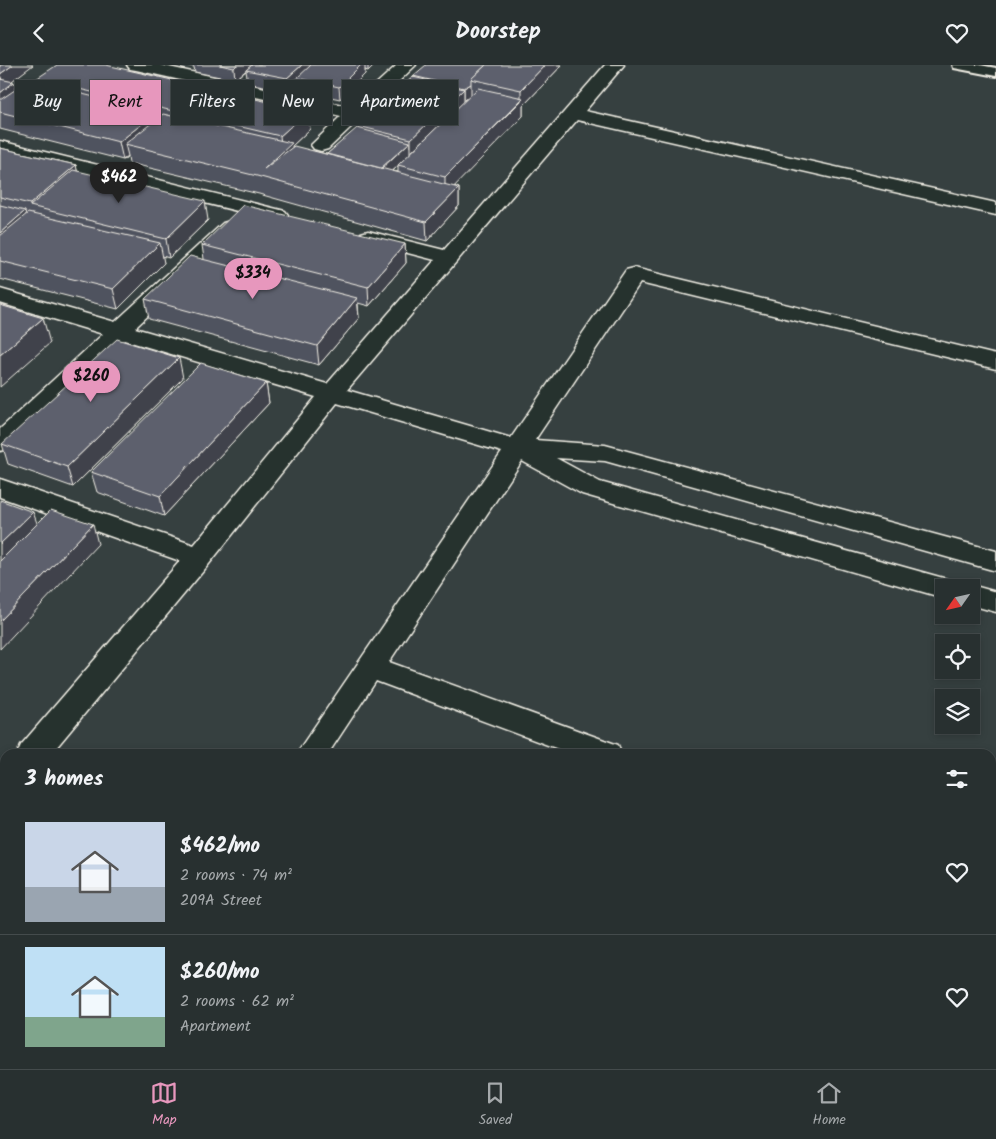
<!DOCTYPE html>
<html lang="en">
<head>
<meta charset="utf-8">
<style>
	:root { --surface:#283030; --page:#303838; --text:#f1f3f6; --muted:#a5a9ab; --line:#444b4c; --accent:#e797bd }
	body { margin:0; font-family:Kalam,sans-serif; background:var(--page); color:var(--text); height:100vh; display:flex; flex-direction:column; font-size:19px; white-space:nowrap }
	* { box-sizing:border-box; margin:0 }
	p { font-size:16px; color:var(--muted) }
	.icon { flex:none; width:28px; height:28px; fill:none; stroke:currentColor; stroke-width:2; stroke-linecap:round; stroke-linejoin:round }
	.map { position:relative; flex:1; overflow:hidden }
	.drawer { position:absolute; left:0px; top:684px; width:996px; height:321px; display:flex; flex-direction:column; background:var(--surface); border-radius:15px 15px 0 0; box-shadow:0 2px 8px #0003,0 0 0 1px var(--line) }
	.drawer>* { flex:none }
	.hud { position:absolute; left:15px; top:15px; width:500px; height:45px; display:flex; gap:10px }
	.needle { width:32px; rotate:236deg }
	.fabs { position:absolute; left:935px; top:514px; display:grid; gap:10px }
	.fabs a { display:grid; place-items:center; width:45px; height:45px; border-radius:0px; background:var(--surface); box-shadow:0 2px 8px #0003,0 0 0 1px var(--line); font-size:25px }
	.price { position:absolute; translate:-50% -42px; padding:0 11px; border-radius:18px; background:var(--accent); color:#111; font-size:16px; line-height:32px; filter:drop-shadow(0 1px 2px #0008) }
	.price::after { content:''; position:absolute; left:50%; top:30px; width:15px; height:11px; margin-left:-8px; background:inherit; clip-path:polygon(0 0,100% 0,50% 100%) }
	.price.on { background:#222; color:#fff }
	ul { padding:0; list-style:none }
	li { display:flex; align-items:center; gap:15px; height:125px; padding:0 25px }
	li+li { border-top:1px solid var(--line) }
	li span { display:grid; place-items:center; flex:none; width:140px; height:100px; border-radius:0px; color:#555 }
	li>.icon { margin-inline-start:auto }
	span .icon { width:60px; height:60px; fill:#fffc; stroke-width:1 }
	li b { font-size:21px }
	h2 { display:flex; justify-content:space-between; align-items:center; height:60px; padding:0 25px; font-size:21px }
	.tag { padding:0 18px; border-radius:0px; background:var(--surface); box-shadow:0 2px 8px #0003,0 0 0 1px var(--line); font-size:18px; line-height:45px }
	.tag.on { background:var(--accent); color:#111 }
	header { display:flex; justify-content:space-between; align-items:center; height:65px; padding:0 25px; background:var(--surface); font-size:22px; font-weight:800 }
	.tabs { display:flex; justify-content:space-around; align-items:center; height:70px; border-top:1px solid var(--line); background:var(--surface); font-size:14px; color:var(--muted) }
	.tabs a { display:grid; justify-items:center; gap:2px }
	.tabs .on { color:var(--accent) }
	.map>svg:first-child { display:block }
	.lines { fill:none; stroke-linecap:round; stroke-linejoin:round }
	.lane-casing { stroke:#f4f1e8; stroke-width:4 }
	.street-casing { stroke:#f4f1e8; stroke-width:3 }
	.lane { fill:#26332d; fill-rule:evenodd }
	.street { fill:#26332d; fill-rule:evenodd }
	.wall { fill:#50535e; stroke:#f4f1e8; fill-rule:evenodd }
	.shaded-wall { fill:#41434c; stroke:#f4f1e8 }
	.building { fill:#5d606d; stroke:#f4f1e8 }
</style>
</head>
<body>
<header><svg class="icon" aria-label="back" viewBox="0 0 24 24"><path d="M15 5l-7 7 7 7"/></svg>Doorstep<svg class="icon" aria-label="heart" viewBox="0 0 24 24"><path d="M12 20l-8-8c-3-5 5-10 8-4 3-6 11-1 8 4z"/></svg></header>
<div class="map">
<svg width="996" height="1004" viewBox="0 0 996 1004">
	<rect width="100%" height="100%" fill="#364040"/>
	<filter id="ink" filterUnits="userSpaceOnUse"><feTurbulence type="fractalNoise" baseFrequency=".02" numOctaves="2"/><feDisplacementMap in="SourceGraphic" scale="10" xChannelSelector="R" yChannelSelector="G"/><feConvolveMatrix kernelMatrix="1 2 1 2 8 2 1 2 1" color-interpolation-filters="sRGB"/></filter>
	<g filter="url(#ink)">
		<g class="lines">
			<g class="lane-casing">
				<path id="lane" d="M953 0H980L996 3V11L954 3Z"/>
			</g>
			<g class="street-casing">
				<g id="street">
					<path d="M127 0H160L351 42 397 0H416L328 84 321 86 314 84 311 80 341 51 136 5 130 4Z"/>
					<path d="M605 0H624L585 46 996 138V150L577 55 347 325 511 373 626 205 634 203 996 290V304L640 218 535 375 605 380 996 486V506L605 396 556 393 600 417 954 516 958 522H944V533L582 429 522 396 389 597 618 680 622 689H572L376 616 328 689H296L502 387 337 338 209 499 51 689H17L21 680 180 496 0 432V414L194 480 316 332 124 275 9 384 0 386V364L103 269 0 238V224L115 257 223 158 230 156 237 158 240 162 237 166 135 263 327 319 435 195 361 176 357 172 361 168 368 166 444 185Z"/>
					<path d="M0 76 285 146 288 150 285 154 278 156 0 88Z"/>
					<path d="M971 520 996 527V547L971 540V522H962Z"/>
					<path d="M5 708V737L0 739V710Z"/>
					<path d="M991 815 996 817V847L991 845Z"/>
					<path d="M407 1000H453L455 1004H409Z"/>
				</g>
			</g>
			<use href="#lane" class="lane"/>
			<use href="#street" class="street"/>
		</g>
		<g class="wall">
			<path d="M0 0 16 24 37 18 36 14 310 64 292 81V82L327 89 359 63 358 61 413 12V11L562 0 523 41V51L454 121 459 123V141L427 176 259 129 129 98 128 91 123 95 0 64ZM398 101V107L393 106Z"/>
			<path d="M185 0H374L368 6 365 5V9L340 34 298 25V17L289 26 248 18 246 6 235 15 195 7 194 2Z"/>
			<path d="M0 83 76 100 77 106 208 155 169 193 162 191 164 198 118 244 0 214Z"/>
			<path d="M405 179 406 198 369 241 358 238 359 253 319 300 149 254 145 234 204 194 202 180Z"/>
			<path d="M183 313 73 422 8 399 2 379Z"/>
			<path d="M266 318 269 338 164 451 97 427 91 407Z"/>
		</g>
		<g class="shaded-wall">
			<path d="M13 0H33L4 22 0 9Z"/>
			<path d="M237 0H252L235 15 234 3Z"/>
			<path d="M302 0H315L297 13 298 17 289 26 287 13Z"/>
			<path d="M361 0H365V9L340 34 339 22Z"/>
			<path d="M368 0H374L368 6Z"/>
			<path d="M545 0H562L523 41V51L445 131V112L521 36V25Z"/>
			<path d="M14 17 19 35 0 47V28Z"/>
			<path d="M471 19V32L464 35V23Z"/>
			<path d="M464 24V37L411 87V74Z"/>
			<path d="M308 46 310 64 292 81 294 97 264 104 282 87 280 71Z"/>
			<path d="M157 47 160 65 125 79 128 91 123 95 119 77Z"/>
			<path d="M410 77V89L398 100V101L381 116V104Z"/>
			<path d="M76 100 80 119 30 141V139Z"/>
			<path d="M459 123V141L427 176 426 157Z"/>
			<path d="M205 136 208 155 169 193 166 174Z"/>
			<path d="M25 146 30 165 0 192V168Z"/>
			<path d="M160 178 164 198 118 244 113 224Z"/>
			<path d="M405 179 406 198 369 241 368 222Z"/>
			<path d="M357 233 359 253 319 300 317 281Z"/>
			<path d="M43 253 50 278 0 322V290Z"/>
			<path d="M179 293 183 313 73 422 67 402Z"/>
			<path d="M266 318 269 338 164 451 160 431Z"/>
			<path d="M33 447 38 461 0 498V479Z"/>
			<path d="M93 459 98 479 0 584V556Z"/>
		</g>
		<g class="building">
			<path d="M0 0H13L0 9Z"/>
			<path d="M57 0H106L308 46 280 71 36 14Z"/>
			<path d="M220 0H237L234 3Z"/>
			<path d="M252 0H302L287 13 246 5Z"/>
			<path d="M311 0H361L339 22 297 13Z"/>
			<path d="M426 0H486L471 14V19L464 23 413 11Z"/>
			<path d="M486 0H545L521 25 471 14Z"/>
			<path d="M413 12 464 24 411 74 358 61Z"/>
			<path d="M0 14 14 17 0 28Z"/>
			<path d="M28 16 157 47 119 77 0 47V35Z"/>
			<path d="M478 23 523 33 445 112 398 100Z"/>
			<path d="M163 49 292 78 264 104 294 81 459 123 426 157 257 111 125 79Z"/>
			<path d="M357 63 410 77 381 103 327 89Z"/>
			<path d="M0 83 76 100 30 139 0 132Z"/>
			<path d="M73 105 205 136 166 174 30 141Z"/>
			<path d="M0 140 25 146 0 168Z"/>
			<path d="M243 140 405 179 368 222 202 180Z"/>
			<path d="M28 148 160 178 113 224 0 196V171Z"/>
			<path d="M190 191 357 233 317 281 145 234Z"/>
			<path d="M0 240 43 253 0 290Z"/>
			<path d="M117 274 179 293 67 402 2 379Z"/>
			<path d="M201 298 266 318 160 431 91 407Z"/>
			<path d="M0 435 33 447 0 479Z"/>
			<path d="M51 445 93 459 0 556V496Z"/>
		</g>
	</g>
</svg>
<div class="fabs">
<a><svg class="needle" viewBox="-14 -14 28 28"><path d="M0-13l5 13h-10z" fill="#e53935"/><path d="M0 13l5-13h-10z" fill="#a5a9ab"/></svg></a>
<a><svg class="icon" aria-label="locate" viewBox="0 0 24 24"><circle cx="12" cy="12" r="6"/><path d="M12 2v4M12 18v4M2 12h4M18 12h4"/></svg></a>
<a><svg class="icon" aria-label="layers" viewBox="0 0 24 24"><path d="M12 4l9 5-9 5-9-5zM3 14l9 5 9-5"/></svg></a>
</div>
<b class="price on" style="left:119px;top:139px">$462</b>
<b class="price" style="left:253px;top:235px">$334</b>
<b class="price" style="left:91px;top:338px">$260</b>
<div class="hud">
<a class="tag">Buy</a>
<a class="tag on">Rent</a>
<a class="tag">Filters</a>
<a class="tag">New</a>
<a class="tag">Apartment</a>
</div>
<section class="drawer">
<h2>3 homes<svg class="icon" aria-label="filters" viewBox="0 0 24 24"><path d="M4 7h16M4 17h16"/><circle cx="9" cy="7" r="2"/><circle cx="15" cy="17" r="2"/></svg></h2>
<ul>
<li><span style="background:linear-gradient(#c9d6e8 65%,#9aa5b1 0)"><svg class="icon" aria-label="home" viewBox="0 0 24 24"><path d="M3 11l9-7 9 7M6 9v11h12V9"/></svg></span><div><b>$462/mo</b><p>2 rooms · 74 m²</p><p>209A Street</p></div><svg class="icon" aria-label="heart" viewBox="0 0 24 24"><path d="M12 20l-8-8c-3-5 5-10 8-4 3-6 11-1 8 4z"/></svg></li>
<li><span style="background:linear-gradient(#bfe0f5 70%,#7fa58c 0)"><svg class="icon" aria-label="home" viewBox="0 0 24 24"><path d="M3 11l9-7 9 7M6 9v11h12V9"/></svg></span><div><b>$260/mo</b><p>2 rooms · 62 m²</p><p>Apartment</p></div><svg class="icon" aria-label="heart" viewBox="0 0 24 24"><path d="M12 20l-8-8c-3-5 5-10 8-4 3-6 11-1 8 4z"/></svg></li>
</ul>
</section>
</div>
<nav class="tabs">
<a class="on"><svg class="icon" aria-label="map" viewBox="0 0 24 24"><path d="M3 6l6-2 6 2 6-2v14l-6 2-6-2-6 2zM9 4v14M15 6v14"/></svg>Map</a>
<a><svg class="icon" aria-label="saved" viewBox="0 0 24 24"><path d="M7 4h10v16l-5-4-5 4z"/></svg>Saved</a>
<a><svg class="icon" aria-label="home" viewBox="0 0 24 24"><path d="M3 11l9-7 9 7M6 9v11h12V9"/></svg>Home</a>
</nav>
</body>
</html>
